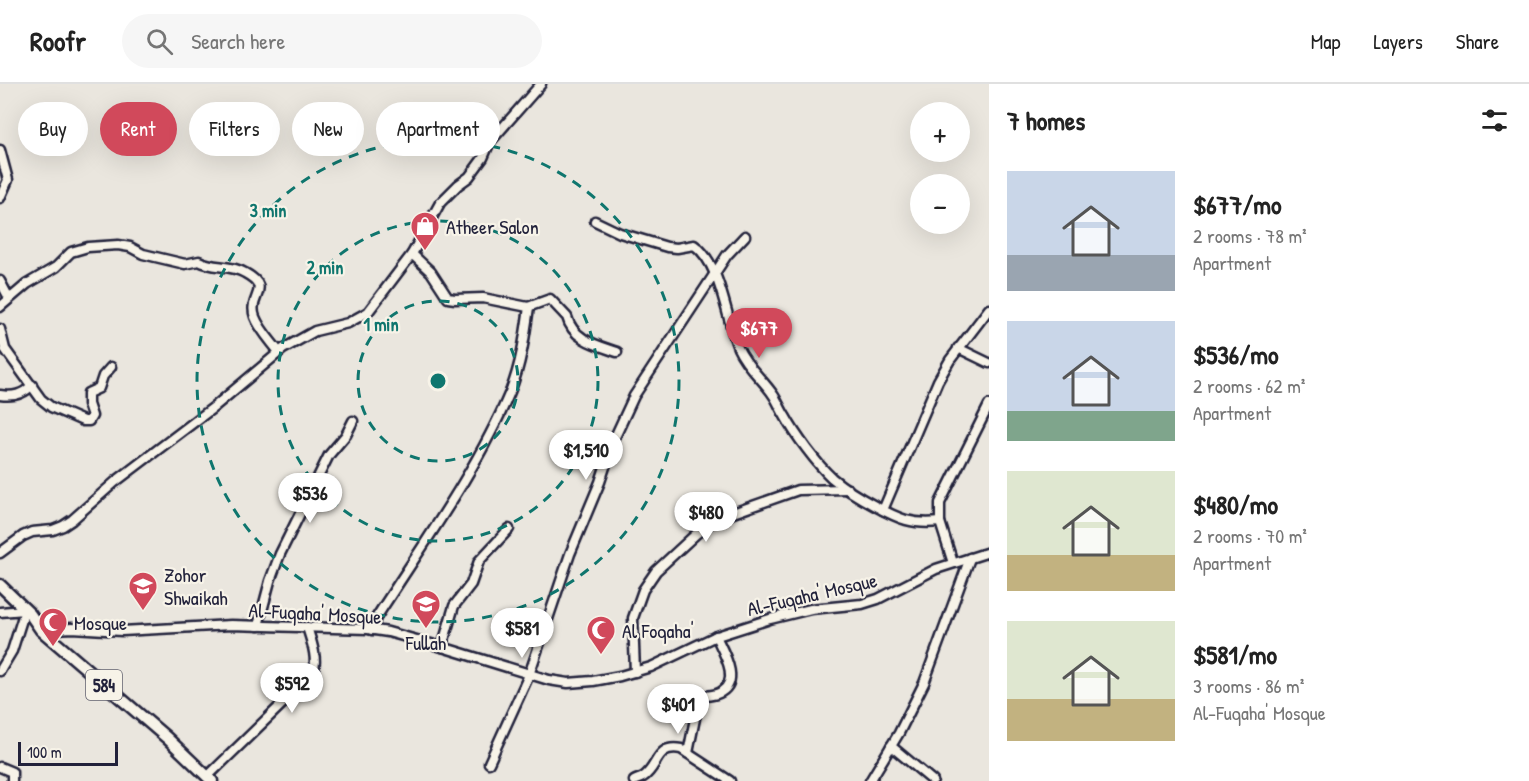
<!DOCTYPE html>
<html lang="en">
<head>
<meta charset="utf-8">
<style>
	:root { --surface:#fff; --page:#f6f6f6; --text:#222; --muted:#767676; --line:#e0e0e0; --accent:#d1495b }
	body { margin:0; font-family:"Patrick Hand",sans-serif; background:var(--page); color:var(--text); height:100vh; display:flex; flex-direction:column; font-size:22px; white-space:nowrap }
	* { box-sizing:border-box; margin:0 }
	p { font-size:20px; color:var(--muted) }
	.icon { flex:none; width:33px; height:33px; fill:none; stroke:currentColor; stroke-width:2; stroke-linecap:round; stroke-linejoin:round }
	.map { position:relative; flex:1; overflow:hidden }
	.side { display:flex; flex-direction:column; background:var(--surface); width:540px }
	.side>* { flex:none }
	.guide { position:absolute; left:18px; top:18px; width:570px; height:54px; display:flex; gap:12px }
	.tools { position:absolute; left:910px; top:18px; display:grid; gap:12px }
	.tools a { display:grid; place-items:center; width:60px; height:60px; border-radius:50%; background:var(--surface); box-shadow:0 6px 24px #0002; font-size:30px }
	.scale { position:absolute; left:18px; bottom:15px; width:100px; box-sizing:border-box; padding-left:6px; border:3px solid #22223b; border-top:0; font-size:16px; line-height:21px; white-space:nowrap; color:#22223b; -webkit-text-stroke:4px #f7f3e8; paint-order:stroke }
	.price { position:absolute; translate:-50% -51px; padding:0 14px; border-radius:21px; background:#fff; color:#222; font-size:20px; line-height:39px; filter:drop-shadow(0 2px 3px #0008) }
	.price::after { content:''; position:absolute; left:50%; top:36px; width:18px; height:14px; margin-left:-9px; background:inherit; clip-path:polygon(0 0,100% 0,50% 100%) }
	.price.current { background:var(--accent); color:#fff }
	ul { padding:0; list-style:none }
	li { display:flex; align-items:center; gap:18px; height:150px; padding:0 18px }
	li span { display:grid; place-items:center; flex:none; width:168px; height:120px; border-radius:0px; color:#555 }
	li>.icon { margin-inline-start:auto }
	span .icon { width:72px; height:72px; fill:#fffc; stroke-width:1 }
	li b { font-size:26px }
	h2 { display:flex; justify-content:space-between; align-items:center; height:72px; padding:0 18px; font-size:26px }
	.tag { padding:0 21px; border-radius:27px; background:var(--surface); box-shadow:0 6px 24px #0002; font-size:21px; line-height:54px }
	.tag.current { background:var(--accent); color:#fff }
	header { display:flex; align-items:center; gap:36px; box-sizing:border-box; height:84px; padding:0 30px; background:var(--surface); border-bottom:2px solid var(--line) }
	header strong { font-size:28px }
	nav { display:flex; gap:33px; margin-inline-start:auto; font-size:21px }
	.search { width:420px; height:54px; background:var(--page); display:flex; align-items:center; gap:15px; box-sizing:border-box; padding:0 21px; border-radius:33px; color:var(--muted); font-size:22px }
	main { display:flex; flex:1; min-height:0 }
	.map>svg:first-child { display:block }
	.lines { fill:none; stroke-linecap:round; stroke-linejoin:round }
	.minor-casing { stroke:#22223b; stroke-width:13 }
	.major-casing { stroke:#22223b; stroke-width:15 }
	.minor { stroke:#f7f3e8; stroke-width:8 }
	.major { stroke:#f7f3e8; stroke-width:10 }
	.ring { fill:none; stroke:#0f766e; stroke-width:3; stroke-dasharray:10 8 }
	.labels { text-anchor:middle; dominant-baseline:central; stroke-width:4.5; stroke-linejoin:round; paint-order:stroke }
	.shield { fill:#f7f3e8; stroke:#62616f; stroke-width:1.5 }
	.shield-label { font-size:18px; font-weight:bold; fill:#22223b }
	.poi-label { font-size:20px; fill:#22223b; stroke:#f7f3e8; text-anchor:start }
	.street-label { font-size:20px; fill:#22223b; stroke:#f7f3e8 }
	.centre { fill:#0f766e; stroke:#f7f3e8; stroke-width:3 }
	.ring-label { font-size:18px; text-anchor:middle; font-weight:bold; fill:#0f766e; stroke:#f7f3e8; stroke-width:4.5; stroke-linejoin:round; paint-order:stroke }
</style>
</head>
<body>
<header>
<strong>Roofr</strong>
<div class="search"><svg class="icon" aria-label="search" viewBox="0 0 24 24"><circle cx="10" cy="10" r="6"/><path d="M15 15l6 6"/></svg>Search here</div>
<nav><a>Map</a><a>Layers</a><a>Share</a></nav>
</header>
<main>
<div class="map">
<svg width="989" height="697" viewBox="0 0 989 697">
	<rect width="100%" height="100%" fill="#eae6de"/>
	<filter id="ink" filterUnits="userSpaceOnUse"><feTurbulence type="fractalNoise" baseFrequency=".0167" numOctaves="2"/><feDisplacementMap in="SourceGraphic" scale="12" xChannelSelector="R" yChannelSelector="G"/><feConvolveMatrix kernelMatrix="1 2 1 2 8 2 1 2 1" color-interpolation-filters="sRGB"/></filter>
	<g filter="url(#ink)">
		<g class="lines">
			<g class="minor-casing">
				<g id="minor">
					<path d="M0 66 8 96 0 114"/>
					<path d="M595 137 620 149 667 163 677 164 694 161C721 179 726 235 738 264 747 284 763 295 774 312 778 318 781 326 785 332 796 352 816 379 832 394 845 405 860 414 875 422 899 435 912 441 940 438"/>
					<path d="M412 170 431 188 448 214 455 215 483 214 528 223 550 215 567 233C573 256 597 261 617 268"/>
					<path d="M0 197 9 214"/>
					<path d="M0 223 27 200 56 183 71 168 88 163 118 161 130 163 143 170 185 180 199 177C214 185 230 180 245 189 274 205 247 212 255 233 260 246 271 257 279 268"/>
					<path d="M0 245 5 265 41 315 51 323 83 337H89L92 332 88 320V309L99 304 103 292 111 283"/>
					<path d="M958 264 989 279"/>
					<path d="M0 311C13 313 23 311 32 301"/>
					<path d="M883 426 938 297 950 276 989 225"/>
					<path d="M0 469 23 452 32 448 53 446 63 442 72 436 115 398 214 323 283 265 315 247 348 239 368 228 412 170 440 119 458 101 469 93 483 74 490 58 541 0"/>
					<path d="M953 479 940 438V419L989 321"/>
					<path d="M0 528 25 526 12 567 0 587"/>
					<path d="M258 542 270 497 280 470 329 371 346 351 353 337"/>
					<path d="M41 546 72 544 122 547 231 541 368 545 388 548 442 563 549 596 568 599 593 597 620 592 651 583 714 553 770 535 811 525 862 520 878 515 936 485 989 468"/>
					<path d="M372 546 376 534C422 462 477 386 510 308 521 281 525 252 529 223"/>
					<path d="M442 563 454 522 471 500 479 477 509 445"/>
					<path d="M635 588 633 534 643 506 656 487 696 450 710 439 733 429 798 406 848 405"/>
					<path d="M891 662 933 697"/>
					<path d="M688 669 699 615C705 610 713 613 721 608 741 596 723 568 716 552"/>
					<path d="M489 679 529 591 570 470 600 398 615 353 634 312 727 171 745 152"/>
					<path d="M0 683 12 688V697"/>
					<path d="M207 693 313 590C318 575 312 559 307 543"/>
					<path d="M634 697C637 695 640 695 643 693 659 683 655 660 681 665L730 697"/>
					<path d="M870 697 899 649 924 599 970 474"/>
				</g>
			</g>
			<g class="major-casing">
				<path id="major" d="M0 501 30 530 41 546 167 654 212 697"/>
			</g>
			<use href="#minor" class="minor"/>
			<use href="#major" class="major"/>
		</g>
	</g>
	<g class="ring">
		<circle cx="438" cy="297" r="80"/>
		<circle cx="438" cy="297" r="160"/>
		<circle cx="438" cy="297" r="241"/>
	</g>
	<defs>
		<g id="shop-pin" transform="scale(1.5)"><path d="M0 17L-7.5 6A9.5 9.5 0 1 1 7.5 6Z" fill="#d1495b" stroke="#f7f3e8"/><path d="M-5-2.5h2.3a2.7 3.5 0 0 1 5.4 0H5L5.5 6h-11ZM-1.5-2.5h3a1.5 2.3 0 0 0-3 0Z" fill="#fff"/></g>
		<g id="school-pin" transform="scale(1.5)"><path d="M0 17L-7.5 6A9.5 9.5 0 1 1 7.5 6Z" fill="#d1495b" stroke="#f7f3e8"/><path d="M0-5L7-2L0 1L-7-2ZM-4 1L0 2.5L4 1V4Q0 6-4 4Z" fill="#fff"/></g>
		<g id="mosque-pin" transform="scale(1.5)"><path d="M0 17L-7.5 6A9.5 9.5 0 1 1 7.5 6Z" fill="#d1495b" stroke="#f7f3e8"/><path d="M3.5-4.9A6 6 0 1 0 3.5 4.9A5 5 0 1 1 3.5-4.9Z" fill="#fff"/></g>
	</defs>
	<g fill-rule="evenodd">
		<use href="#shop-pin" x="425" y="142"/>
		<use href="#school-pin" x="143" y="502"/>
		<use href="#school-pin" x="426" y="520"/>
		<use href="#mosque-pin" x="53" y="538"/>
		<use href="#mosque-pin" x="601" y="546"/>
	</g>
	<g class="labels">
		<rect class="shield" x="86" y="586" width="36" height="30" rx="4.5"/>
		<g class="shield-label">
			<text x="104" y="601">584</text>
		</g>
		<g class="poi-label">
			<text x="446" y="142">Atheer Salon</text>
			<text x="164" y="490">Zohor<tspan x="164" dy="23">Shwaikah</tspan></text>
			<text x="74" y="538">Mosque</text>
			<text x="622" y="546">Al Foqaha'</text>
			<text x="426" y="558" text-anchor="middle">Fullah</text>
		</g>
		<g class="street-label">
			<text transform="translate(812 510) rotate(-13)">Al-Fuqaha' Mosque</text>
			<text transform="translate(315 529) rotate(3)">Al-Fuqaha' Mosque</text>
		</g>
	</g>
	<circle cx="438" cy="297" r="9" class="centre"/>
	<g class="ring-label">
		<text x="268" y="133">3 min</text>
		<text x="325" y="190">2 min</text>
		<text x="381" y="247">1 min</text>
	</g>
</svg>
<div class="tools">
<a>+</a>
<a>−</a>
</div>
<div class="scale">100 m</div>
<b class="price current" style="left:759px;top:275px">$677</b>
<b class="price" style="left:586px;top:397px">$1,510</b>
<b class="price" style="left:310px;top:440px">$536</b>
<b class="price" style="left:706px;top:459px">$480</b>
<b class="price" style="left:522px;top:575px">$581</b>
<b class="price" style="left:292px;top:630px">$592</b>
<b class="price" style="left:678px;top:651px">$401</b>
<div class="guide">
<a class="tag">Buy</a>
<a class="tag current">Rent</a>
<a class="tag">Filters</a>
<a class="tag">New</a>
<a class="tag">Apartment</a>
</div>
</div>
<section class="side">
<h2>7 homes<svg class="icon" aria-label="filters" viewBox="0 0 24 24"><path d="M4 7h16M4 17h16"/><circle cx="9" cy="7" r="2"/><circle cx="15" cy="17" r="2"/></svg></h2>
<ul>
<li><span style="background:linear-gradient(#c9d6e8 70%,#9aa5b1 0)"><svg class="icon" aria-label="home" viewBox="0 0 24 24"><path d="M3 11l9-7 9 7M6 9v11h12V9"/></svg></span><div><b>$677/mo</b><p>2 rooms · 78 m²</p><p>Apartment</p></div></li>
<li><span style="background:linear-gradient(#c9d6e8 75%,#7fa58c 0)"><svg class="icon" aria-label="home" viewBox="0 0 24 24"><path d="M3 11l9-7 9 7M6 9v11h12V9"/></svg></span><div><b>$536/mo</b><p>2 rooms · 62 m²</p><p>Apartment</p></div></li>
<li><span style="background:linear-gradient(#dfe7d0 70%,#c2b280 0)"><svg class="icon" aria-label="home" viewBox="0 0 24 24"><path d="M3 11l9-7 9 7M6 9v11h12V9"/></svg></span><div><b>$480/mo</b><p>2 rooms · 70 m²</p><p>Apartment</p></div></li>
<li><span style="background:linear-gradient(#dfe7d0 65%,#c2b280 0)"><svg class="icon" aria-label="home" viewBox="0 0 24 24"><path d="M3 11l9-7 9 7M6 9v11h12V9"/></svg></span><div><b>$581/mo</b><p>3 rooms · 86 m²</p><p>Al-Fuqaha' Mosque</p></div></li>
</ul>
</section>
</main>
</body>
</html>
